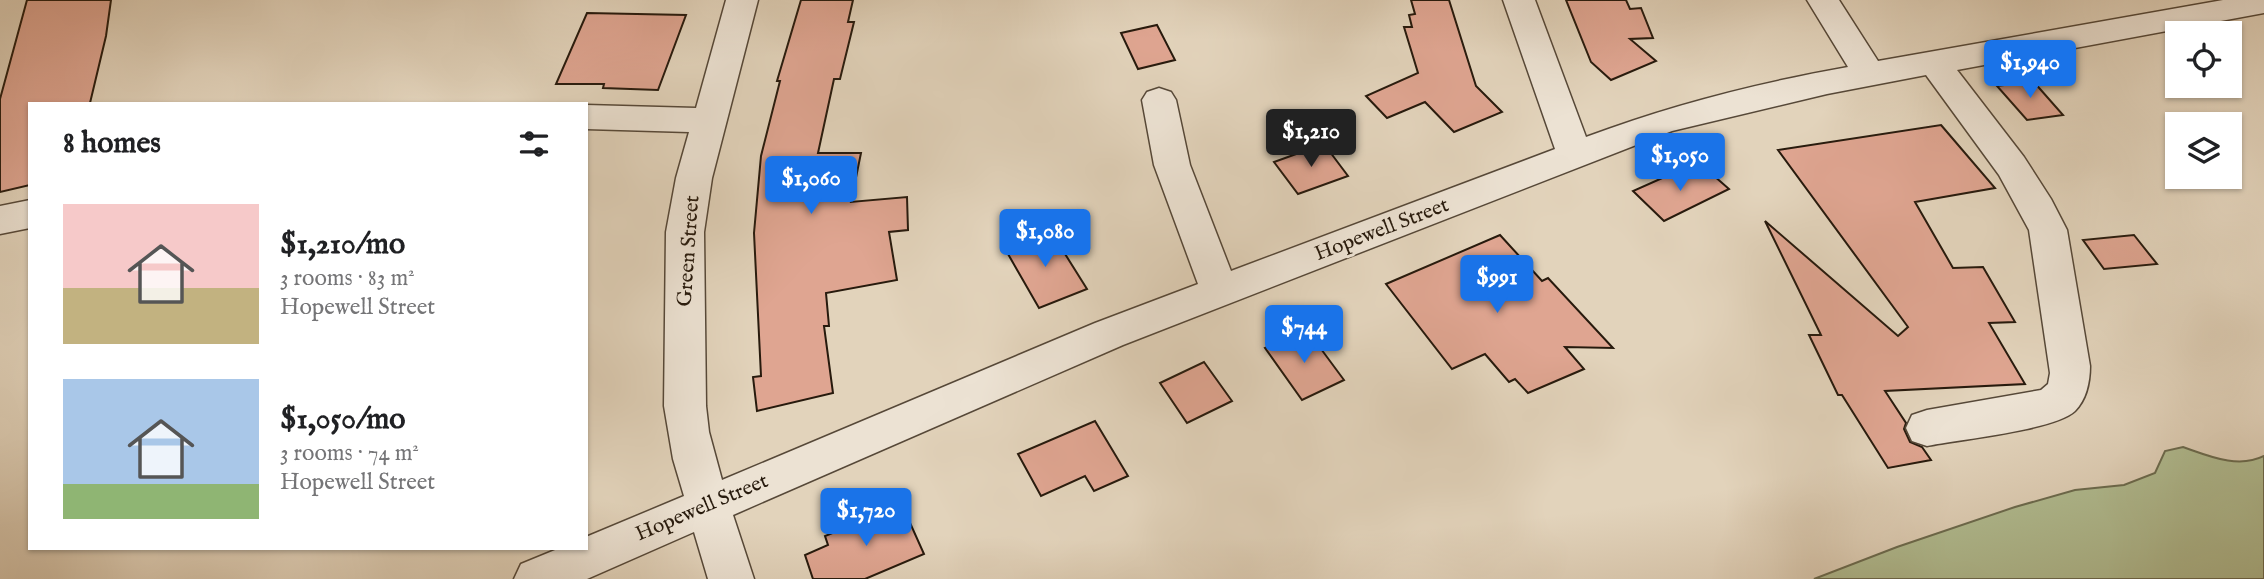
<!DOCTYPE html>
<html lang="en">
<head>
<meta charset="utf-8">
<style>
	:root { --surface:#fff; --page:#f6f6f6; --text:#202124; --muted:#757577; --accent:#1a73e8 }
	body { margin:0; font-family:"IM FELL English",serif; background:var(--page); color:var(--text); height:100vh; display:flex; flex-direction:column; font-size:26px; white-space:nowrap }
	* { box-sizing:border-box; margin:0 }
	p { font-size:23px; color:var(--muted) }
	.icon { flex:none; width:38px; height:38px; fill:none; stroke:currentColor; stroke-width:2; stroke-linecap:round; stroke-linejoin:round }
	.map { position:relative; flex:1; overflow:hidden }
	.side { position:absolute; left:28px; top:102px; width:560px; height:448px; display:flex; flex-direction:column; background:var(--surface); border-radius:0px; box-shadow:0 2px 5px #0004 }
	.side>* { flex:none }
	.fabs { position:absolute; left:2165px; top:21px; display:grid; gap:14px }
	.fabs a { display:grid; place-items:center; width:77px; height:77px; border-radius:0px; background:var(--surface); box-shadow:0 2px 5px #0004; font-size:35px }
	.price { position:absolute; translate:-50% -60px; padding:0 16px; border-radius:7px; background:var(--accent); color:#fff; font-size:23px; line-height:46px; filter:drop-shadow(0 2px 4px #0008) }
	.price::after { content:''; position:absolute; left:50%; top:42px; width:21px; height:16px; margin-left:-10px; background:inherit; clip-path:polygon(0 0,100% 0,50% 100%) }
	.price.on { background:#222; color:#fff }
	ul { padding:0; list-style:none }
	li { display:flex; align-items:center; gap:21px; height:175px; padding:0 35px }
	li span { display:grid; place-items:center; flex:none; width:196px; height:140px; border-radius:0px; color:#555 }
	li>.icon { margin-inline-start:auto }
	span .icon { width:84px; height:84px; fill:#fffc; stroke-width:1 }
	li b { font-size:30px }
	h2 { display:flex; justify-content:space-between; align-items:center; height:84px; padding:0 35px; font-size:30px }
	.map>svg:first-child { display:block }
	.green { fill:#b1bd92; stroke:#6c6c50; stroke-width:2 }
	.building { fill:#dfa591; stroke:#271a0d; stroke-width:2 }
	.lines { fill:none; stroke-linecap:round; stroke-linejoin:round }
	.minor-casing { stroke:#564838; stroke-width:3 }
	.minor { fill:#ece2d3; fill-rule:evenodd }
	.labels { text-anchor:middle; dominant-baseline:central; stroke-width:6; stroke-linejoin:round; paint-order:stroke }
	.street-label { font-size:21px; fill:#271a0d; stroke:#ece2d3 }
</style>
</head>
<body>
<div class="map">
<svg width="2264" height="579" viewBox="0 0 2264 579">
	<rect width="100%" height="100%" fill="#e2d3bb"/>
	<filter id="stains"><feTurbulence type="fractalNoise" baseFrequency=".00286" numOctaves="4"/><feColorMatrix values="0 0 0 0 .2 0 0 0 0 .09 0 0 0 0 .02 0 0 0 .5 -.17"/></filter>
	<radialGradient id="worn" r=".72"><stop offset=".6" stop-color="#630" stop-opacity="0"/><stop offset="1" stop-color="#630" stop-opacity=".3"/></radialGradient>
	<path class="green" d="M2183 447C2209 456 2238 469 2264 456V579H1814L1897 547 2015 507 2075 490 2124 485 2155 473 2165 451Z"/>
	<g class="building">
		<path d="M27 0H111L106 36 90 103H30V185L0 192V99Z"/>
		<path d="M801 0H853L848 22H854L840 79H834L818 153H861L851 202 907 197 908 230 889 232 897 280 826 293 829 326H824L833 393 757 411 753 377 761 376 754 233 761 156 780 81H777Z"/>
		<path d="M1411 0H1449L1476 86 1502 112 1454 132 1425 102 1387 118 1366 96 1418 73 1404 27H1412L1409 15 1415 14Z"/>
		<path d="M1566 0H1626L1630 9 1641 8 1653 38 1630 39 1656 61 1611 80 1591 62Z"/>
		<path d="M587 13 686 15 658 90 603 88 604 84H556Z"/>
		<path d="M1157 25 1175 60 1138 69 1121 33Z"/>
		<path d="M2033 81 2063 115 2027 120 1997 86Z"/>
		<path d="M1941 125 1995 188 1915 202 1953 268 1983 267 2015 322 1989 323 2025 384 1885 391 1906 423 1904 429 1910 442 1922 447 1931 460 1888 468 1842 395H1838L1809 335H1821L1765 221 1898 336 1908 327 1778 150Z"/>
		<path d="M1324 144 1348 176 1298 194 1274 162Z"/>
		<path d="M1705 168 1729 189 1664 221 1633 191 1678 171 1684 177Z"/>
		<path d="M1050 230 1087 289 1039 308 1004 247Z"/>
		<path d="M1500 235 1542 281 1548 278 1613 348 1565 347 1584 369 1528 393 1515 379 1509 382 1485 354 1452 369 1386 284Z"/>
		<path d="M2134 235 2157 264 2104 269 2083 240Z"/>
		<path d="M1307 330 1344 380 1302 400 1265 348Z"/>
		<path d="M1204 362 1232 401 1187 423 1160 383Z"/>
		<path d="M1095 421 1128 476 1094 491 1085 476 1041 496 1018 454Z"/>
		<path d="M902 505 924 554 865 579H813L805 555 828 545 825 536Z"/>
	</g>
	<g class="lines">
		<g class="minor-casing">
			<g id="minor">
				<path d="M726 0H758L712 178 704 232 706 406 709 432 722 480 1095 323 1198 284 1154 165 1142 100 1147 92 1159 88 1171 92 1176 100 1190 165 1231 271 1555 149 1503 0H1535L1586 137C1671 105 1758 83 1848 67L1807 0H1839L1878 61 2223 0H2264V13L1957 70 2024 157 2051 199 2067 230 2090 366C2090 382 2086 400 2075 411 2055 430 1958 440 1927 446L1912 441 1906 428 1912 415 1927 410 2041 390 2048 384 2050 373 2029 230 1999 175 1926 75 1827 94 1672 131 1123 345 733 515 754 579H708L694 532 587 579H514L521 564 560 548H586V537L684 496 673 459 664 406 666 232 676 178 689 132 586 129V105L696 108Z"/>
				<path d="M30 200V228L0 234V206Z"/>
			</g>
		</g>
		<use href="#minor" class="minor"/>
	</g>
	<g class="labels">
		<g class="street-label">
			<text transform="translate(1382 230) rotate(-21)">Hopewell Street</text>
			<text transform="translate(689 251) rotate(-86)">Green Street</text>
			<text transform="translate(702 508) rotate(-23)">Hopewell Street</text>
		</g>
	</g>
	<rect width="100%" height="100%" filter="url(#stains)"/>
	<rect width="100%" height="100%" fill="url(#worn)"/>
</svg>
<div class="fabs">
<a><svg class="icon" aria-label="locate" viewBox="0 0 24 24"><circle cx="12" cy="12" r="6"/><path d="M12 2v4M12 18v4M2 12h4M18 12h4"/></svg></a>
<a><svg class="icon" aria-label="layers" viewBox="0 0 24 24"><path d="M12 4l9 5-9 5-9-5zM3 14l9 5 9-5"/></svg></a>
</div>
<b class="price" style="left:2030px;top:100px">$1,940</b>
<b class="price on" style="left:1311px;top:169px">$1,210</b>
<b class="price" style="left:1680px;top:193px">$1,050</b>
<b class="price" style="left:811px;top:216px">$1,060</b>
<b class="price" style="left:1045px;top:269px">$1,080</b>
<b class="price" style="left:1497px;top:315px">$991</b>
<b class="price" style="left:1304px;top:365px">$744</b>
<b class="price" style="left:866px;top:548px">$1,720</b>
<section class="side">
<h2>8 homes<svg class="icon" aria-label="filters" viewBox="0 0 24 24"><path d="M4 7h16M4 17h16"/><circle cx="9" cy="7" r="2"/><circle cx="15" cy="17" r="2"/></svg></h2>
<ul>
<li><span style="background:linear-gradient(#f6c9c9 60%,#c2b280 0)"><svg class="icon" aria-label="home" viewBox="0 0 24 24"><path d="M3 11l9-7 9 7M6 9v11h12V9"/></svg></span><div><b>$1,210/mo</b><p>3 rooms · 83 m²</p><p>Hopewell Street</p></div></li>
<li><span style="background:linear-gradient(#a9c7e8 75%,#8fb573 0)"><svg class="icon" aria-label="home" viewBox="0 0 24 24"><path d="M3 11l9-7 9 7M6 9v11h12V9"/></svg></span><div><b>$1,050/mo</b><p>3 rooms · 74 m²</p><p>Hopewell Street</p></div></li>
</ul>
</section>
</div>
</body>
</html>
